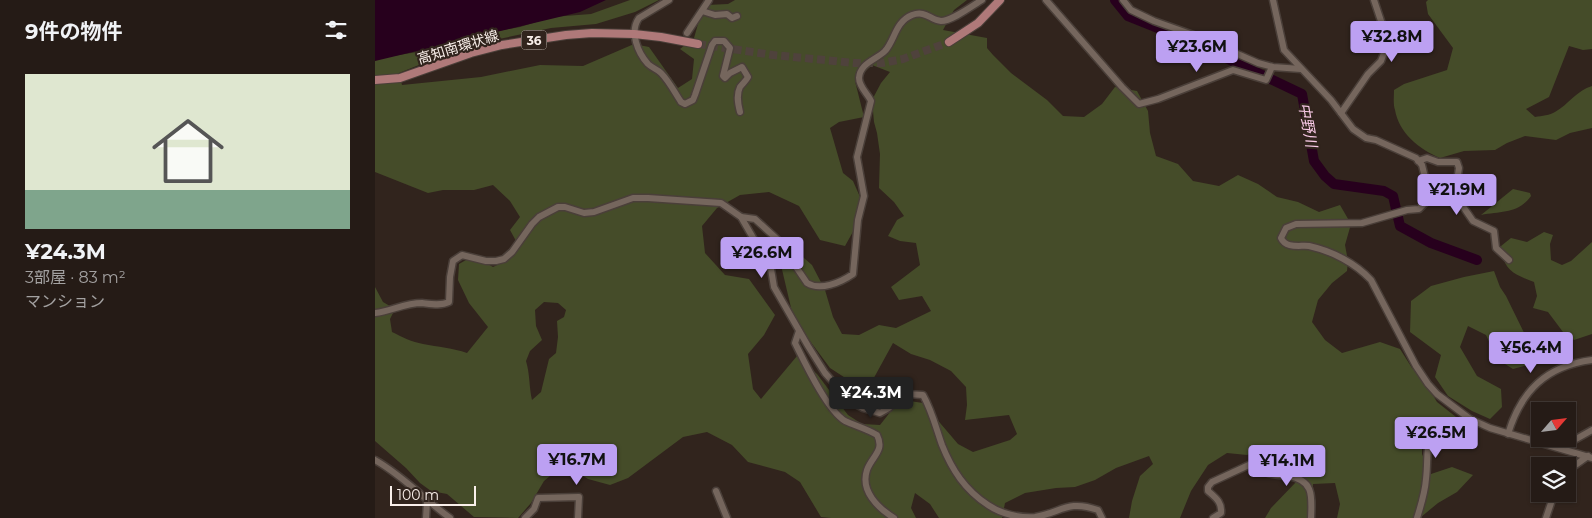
<!DOCTYPE html>
<html lang="ja">
<head>
<meta charset="utf-8">
<style>
	:root { --surface:#251b16; --page:#312823; --text:#f1f3f6; --muted:#a3a1a1; --line:#423935; --accent:#bca0f2 }
	body { margin:0; font-family:Montserrat,"Noto Sans JP",sans-serif; background:var(--page); color:var(--text); height:100vh; display:flex; flex-direction:column; font-size:19px; white-space:nowrap }
	* { box-sizing:border-box; margin:0 }
	p { font-size:16px; color:var(--muted) }
	.icon { flex:none; width:28px; height:28px; fill:none; stroke:currentColor; stroke-width:2; stroke-linecap:round; stroke-linejoin:round }
	.map { position:relative; flex:1; overflow:hidden }
	.details { display:flex; flex-direction:column; background:var(--surface); width:375px }
	.details>* { flex:none }
	.needle { width:32px; rotate:62deg }
	.tools { position:absolute; left:1156px; top:402px; display:grid; gap:10px }
	.tools a { display:grid; place-items:center; width:45px; height:45px; border-radius:0px; background:var(--surface); box-shadow:0 1px 4px #0004,0 0 0 1px var(--line); font-size:25px }
	.scale { position:absolute; left:15px; bottom:12px; width:86px; box-sizing:border-box; padding-left:5px; border:2px solid #f9efea; border-top:0; font-size:14px; line-height:18px; white-space:nowrap; color:#f9efea; -webkit-text-stroke:4px #31241d; paint-order:stroke }
	.price { position:absolute; translate:-50% -42px; padding:0 11px; border-radius:5px; background:var(--accent); color:#111; font-size:16px; line-height:32px; filter:drop-shadow(0 1px 2px #0008) }
	.price::after { content:''; position:absolute; left:50%; top:30px; width:15px; height:11px; margin-left:-8px; background:inherit; clip-path:polygon(0 0,100% 0,50% 100%) }
	.price.on { background:#222; color:#fff }
	ul { padding:0; list-style:none }
	li { display:grid; align-content:center; gap:10px; height:265px; padding:0 25px }
	li span { display:grid; place-items:center; height:155px; border-radius:0px; color:#555 }
	li>.icon { margin-inline-start:auto }
	span .icon { width:90px; height:90px; fill:#fffc; stroke-width:1 }
	li b { font-size:21px }
	h2 { display:flex; justify-content:space-between; align-items:center; height:60px; padding:0 25px; font-size:21px }
	main { display:flex; flex:1; min-height:0 }
	.map>svg:first-child { display:block }
	.green { fill:#454c29; fill-rule:evenodd }
	.water { fill:#27001d }
	.lines { fill:none; stroke-linecap:round; stroke-linejoin:round }
	.river { stroke:#27001d; stroke-width:10 }
	.major-tunnel { stroke:#4f423c; stroke-width:8; stroke-dasharray:8 4; stroke-linecap:butt }
	.minor-casing { stroke:#4a3f39; stroke-width:9 }
	.major-casing { stroke:#4a3f39; stroke-width:10 }
	.minor { stroke:#75665d; stroke-width:6 }
	.major { stroke:#af7979; stroke-width:8 }
	.labels { text-anchor:middle; dominant-baseline:central; stroke-width:4.5; stroke-linejoin:round; paint-order:stroke }
	.shield { fill:#31241d; stroke:#bdb2ac; stroke-width:1 }
	.shield-label { font-size:12px; font-weight:bold; fill:#f9efea }
	.street-label { font-size:14px; fill:#f9efea; stroke:#31241d }
	.water-label { font-size:15px; font-style:italic; fill:#f9cae7; stroke:#31241d }
</style>
</head>
<body>
<main>
<section class="details">
<h2>9件の物件<svg class="icon" aria-label="filters" viewBox="0 0 24 24"><path d="M4 7h16M4 17h16"/><circle cx="9" cy="7" r="2"/><circle cx="15" cy="17" r="2"/></svg></h2>
<ul>
<li><span style="background:linear-gradient(#dfe7d0 75%,#7fa58c 0)"><svg class="icon" aria-label="home" viewBox="0 0 24 24"><path d="M3 11l9-7 9 7M6 9v11h12V9"/></svg></span><div><b>¥24.3M</b><p>3部屋 · 83 m²</p><p>マンション</p></div></li>
</ul>
</section>
<div class="map">
<svg width="1217" height="518" viewBox="0 0 1217 518">
	<rect width="100%" height="100%" fill="#31241d"/>
	<g class="green">
		<path d="M255 0H284L260 12 221 24 176 28 91 46 24 73 27 85 106 77 165 65 208 66 259 44 274 47 303 88 317 79 319 59 305 49 319 38 325 17 332 5 353 4 360 0H592L579 10 568 30 612 38V48L618 55 636 73 672 100 688 116 709 117 727 104 740 87 762 91 773 111 775 133 781 156 803 164 818 181 844 186 863 175 883 184 902 197 923 202 944 212 965 205 976 224 970 245 973 261 972 271 957 283 943 300 937 322 950 340 967 353 1005 342 1025 349 1037 368 1045 374 1062 402 1081 417 1047 431V454L1056 474 1077 467 1098 475 1082 492 1063 503 1046 517 1047 518H962L965 504 960 483 938 484V506L933 518H890L896 508 922 481 923 462 907 447 889 448 872 455 852 453 833 465 816 491 805 518H754L757 501 765 476 778 464 774 456 741 468 720 480 700 487 681 488 650 493 630 503 627 518H564L555 504 540 493 536 508 541 518H456L446 517 425 482 410 472 373 462 357 445 332 432 308 437 253 478 235 485 213 479 199 470H182L169 481 156 503 143 518 99 517 72 494 56 491 45 483 31 468 0 441V287L8 302 20 309 15 319 17 332C27 337 37 342 48 344 63 347 78 348 92 353L113 327 94 303 83 280 84 264 98 256 118 267 131 261 143 250 141 241 135 230 145 217 135 201 118 185 99 190H68L53 193 0 172V59L66 48 101 35 145 27 177 17 216 14ZM497 65 515 72 506 83 497 100 499 122 502 133 505 154 504 188 519 202 529 216 522 220 513 236 525 241 541 243 545 265 516 287 524 300 547 296 556 311 521 328 504 325 484 335 467 334 458 317 450 290 437 265 421 251 405 261 417 312 432 337 455 368 475 381 495 385 518 343 536 354 555 360 576 371 591 387 592 405 590 420 634 415 642 434 635 440 598 452 583 444 548 403 521 399 516 411 505 425 487 424 473 415 442 374 422 356 386 399 378 389 373 354 389 335 400 315 374 279 350 275 330 253 327 226 342 208 365 195 394 192 424 206 445 240 470 246 480 228 489 206 478 181 468 173 455 128 464 122 489 117 480 81ZM169 302 183 303 191 310 189 317 182 321 183 337 181 353 174 359 166 392 157 400C154 387 155 374 151 361L155 351 167 340 161 326 160 310Z"/>
		<path d="M1053 0H1217V49L1208 50 1194 46 1174 97 1151 109 1160 117C1167 116 1175 115 1180 112 1194 104 1202 90 1217 86V128L1195 133 1181 140 1150 136 1132 143 1120 150 1089 151 1065 158C1044 149 1024 133 1020 110 1018 104 1019 96 1019 90L1029 84 1072 70 1078 48 1053 14 1051 2Z"/>
		<path d="M1138 189 1155 193 1156 196C1143 214 1127 211 1106 215Z"/>
		<path d="M1169 232 1178 235 1175 244 1176 260 1187 265 1196 261 1217 242V334L1199 340 1188 332 1173 312 1158 308 1162 296 1159 282C1138 274 1128 270 1126 246L1136 238 1152 242Z"/>
		<path d="M1119 271 1125 287 1131 296 1154 343 1161 363 1138 369 1122 359 1111 335 1093 326 1085 347 1102 376 1126 389 1127 407 1115 419 1097 411 1073 396 1060 377 1066 355 1035 332 1036 301 1056 286 1089 277Z"/>
	</g>
	<path class="water" d="M0 0H231L205 12 0 61Z"/>
	<g class="lines">
		<path class="river" d="M740 0 753 16 813 40 927 94 939 161 950 176 959 184 1009 191 1018 196 1025 226 1056 243 1102 260"/>
		<path class="major-tunnel" d="M323 44 398 55 480 63H507L528 59 574 42"/>
		<g class="minor-casing">
			<g id="minor">
				<path d="M294 0 264 18C254 32 263 53 273 64 277 68 282 69 286 73 294 81 300 93 306 102L310 104 318 100 320 95 337 45 340 41H349L355 48 348 76 350 78 355 73 367 67 373 77C371 81 368 83 365 87 361 95 363 104 365 112"/>
				<path d="M671 0 747 87 764 104 783 99 858 70 891 80 897 67"/>
				<path d="M748 0 756 10 779 21 824 37 883 63 898 67 926 69"/>
				<path d="M898 0 909 50 956 100 978 129 991 138 1001 140 1041 158 1047 165 1055 198 1044 209 1032 210 987 223 921 224 911 228 906 238C911 249 925 245 934 246 957 251 980 263 996 280L1041 366 1053 384 1062 394 1095 419 1115 428 1217 458"/>
				<path d="M327 11 340 15 352 14 357 18 362 16"/>
				<path d="M312 33 334 0"/>
				<path d="M966 113 993 74 1006 61 1013 42 999 0"/>
				<path d="M1043 161 1052 158 1063 162H1082L1084 168 1081 187 1089 208 1098 221 1119 231 1121 248 1134 260"/>
				<path d="M366 217 380 219 402 239 432 283C445 291 465 283 478 274L483 220 489 196 482 157 496 101C493 94 484 87 484 78 485 63 501 60 510 51 520 40 520 22 537 15 551 10 555 20 566 21 577 21 597 6 607 0"/>
				<path d="M0 313C16 311 30 303 47 303 56 304 66 306 74 302L75 277 78 261 87 255 111 261H121L129 259 137 252 157 224 164 217 183 207H190L209 213 219 212 258 198H273L346 203 366 217 396 269 399 287 433 346 450 373 475 401 488 408 505 413 514 408 524 398 532 394 548 395C557 411 561 428 567 445 577 470 590 490 613 505 626 514 644 518 660 517 686 513 692 499 723 510L727 518"/>
				<path d="M424 331 420 343C430 363 452 410 470 421 481 426 492 429 502 435 510 451 497 456 492 470 485 491 503 508 519 518"/>
				<path d="M1133 434C1146 391 1171 366 1217 360"/>
				<path d="M1185 448 1217 430"/>
				<path d="M0 460C27 475 49 499 75 518"/>
				<path d="M1165 469 1163 470 1165 472"/>
				<path d="M1192 471 1213 456"/>
				<path d="M341 491 352 518"/>
				<path d="M51 518 52 502"/>
				<path d="M150 518 159 509 163 498 204 497 203 518"/>
				<path d="M838 518 846 513C847 502 841 498 833 491V487L837 482 876 464C883 465 887 471 893 473 899 475 907 475 913 476 939 480 937 496 936 518"/>
				<path d="M1042 518C1046 505 1050 493 1051 479 1053 462 1051 453 1055 435L1065 428 1079 433 1095 419"/>
				<path d="M1171 518 1179 494"/>
			</g>
		</g>
		<g class="major-casing">
			<g id="major">
				<path d="M574 42 603 23 625 0"/>
				<path d="M0 80 25 78 96 53 127 45 191 35 217 33 259 34 286 37 323 44"/>
			</g>
		</g>
		<use href="#minor" class="minor"/>
		<use href="#major" class="major"/>
	</g>
	<g class="labels">
		<rect class="shield" x="146.5" y="30.5" width="25" height="19" rx="4"/>
		<g class="shield-label">
			<text x="159" y="40">36</text>
		</g>
		<g class="street-label">
			<text transform="translate(83 47) rotate(-17)">高知南環状線</text>
		</g>
		<g class="water-label">
			<text transform="translate(933 125) rotate(80)">中野川</text>
		</g>
	</g>
</svg>
<div class="tools">
<a><svg class="needle" viewBox="-14 -14 28 28"><path d="M0-13l5 13h-10z" fill="#e53935"/><path d="M0 13l5-13h-10z" fill="#a3a1a1"/></svg></a>
<a><svg class="icon" aria-label="layers" viewBox="0 0 24 24"><path d="M12 4l9 5-9 5-9-5zM3 14l9 5 9-5"/></svg></a>
</div>
<div class="scale">100 m</div>
<b class="price" style="left:1017px;top:63px">¥32.8M</b>
<b class="price" style="left:822px;top:73px">¥23.6M</b>
<b class="price" style="left:1082px;top:216px">¥21.9M</b>
<b class="price" style="left:387px;top:279px">¥26.6M</b>
<b class="price" style="left:1156px;top:374px">¥56.4M</b>
<b class="price on" style="left:496px;top:419px">¥24.3M</b>
<b class="price" style="left:1061px;top:459px">¥26.5M</b>
<b class="price" style="left:202px;top:486px">¥16.7M</b>
<b class="price" style="left:912px;top:487px">¥14.1M</b>
</div>
</main>
</body>
</html>
